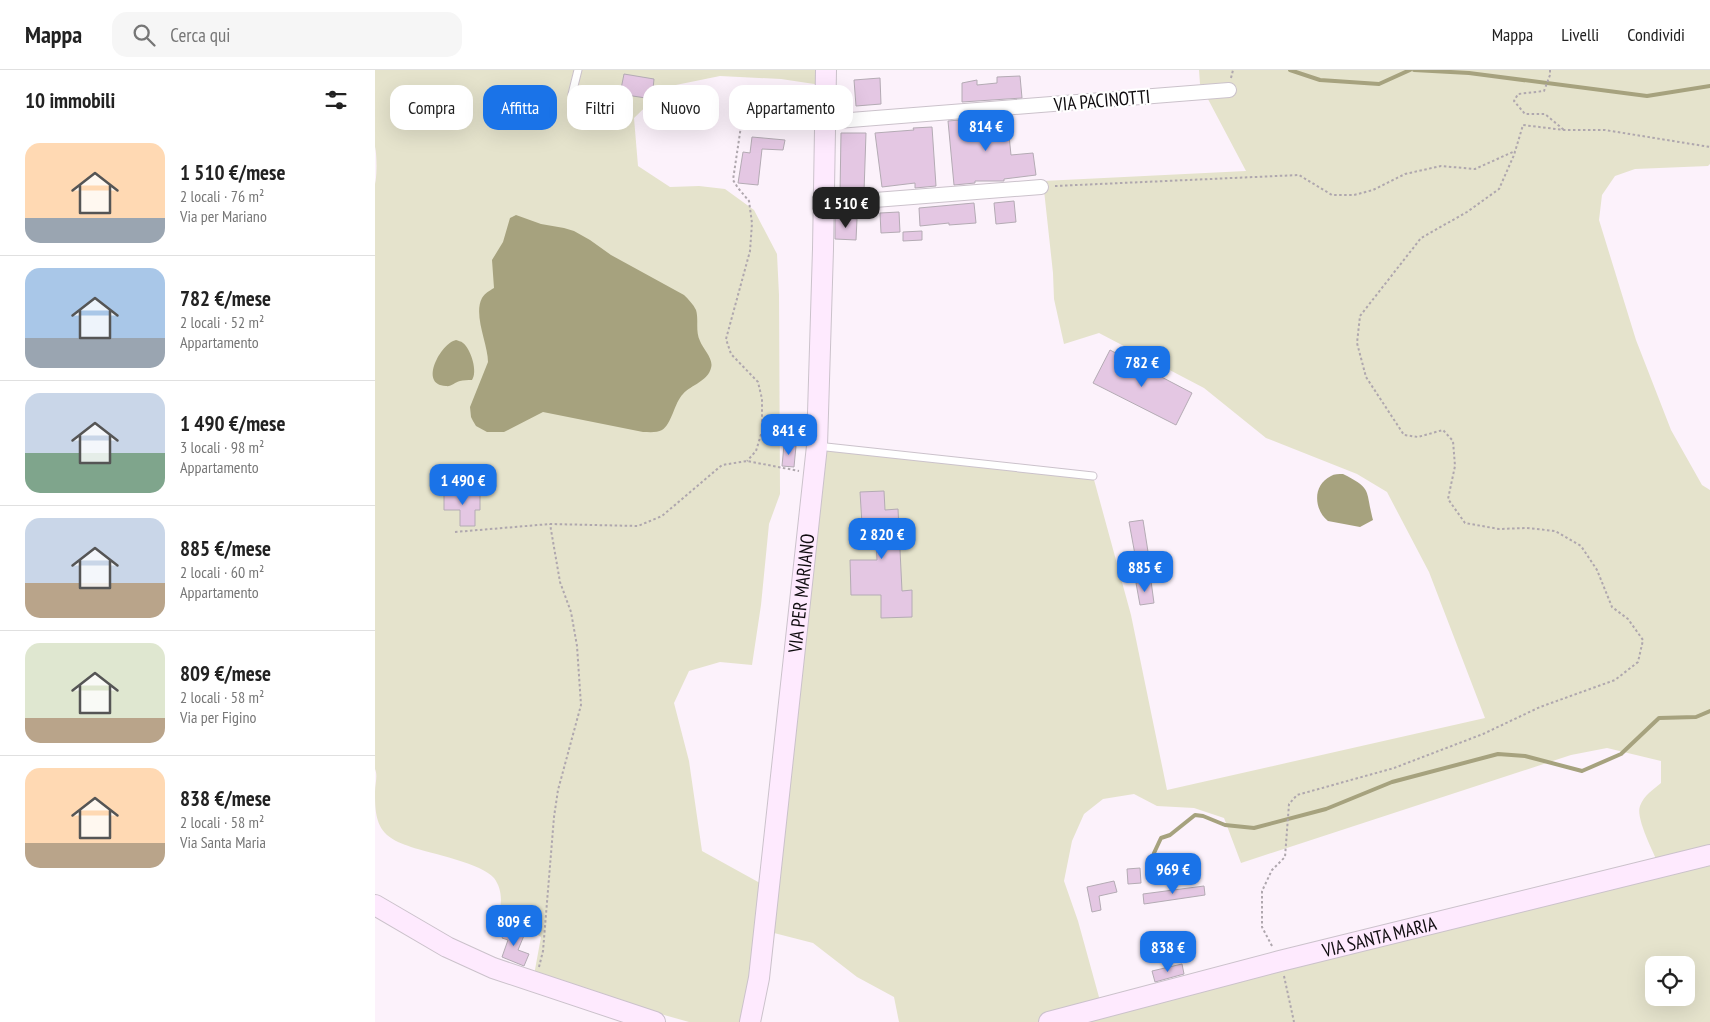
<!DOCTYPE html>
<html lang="it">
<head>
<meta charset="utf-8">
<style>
	:root { --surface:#fff; --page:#f6f6f6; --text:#222; --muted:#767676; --line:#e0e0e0; --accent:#1a73e8 }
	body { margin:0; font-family:"PT Sans Narrow",sans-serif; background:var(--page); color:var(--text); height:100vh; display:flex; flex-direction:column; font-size:19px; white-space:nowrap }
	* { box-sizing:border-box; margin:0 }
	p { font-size:16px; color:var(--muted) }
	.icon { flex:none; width:28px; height:28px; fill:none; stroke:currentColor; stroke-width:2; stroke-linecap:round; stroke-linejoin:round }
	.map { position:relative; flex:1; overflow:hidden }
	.details { display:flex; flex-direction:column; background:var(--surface); width:375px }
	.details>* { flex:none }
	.top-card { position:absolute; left:15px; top:15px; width:475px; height:45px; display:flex; gap:10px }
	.buttons { position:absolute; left:1270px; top:886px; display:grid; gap:10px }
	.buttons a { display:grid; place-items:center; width:50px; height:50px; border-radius:10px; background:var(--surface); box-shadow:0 5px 20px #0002; font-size:25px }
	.price { position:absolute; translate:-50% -42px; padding:0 11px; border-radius:10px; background:var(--accent); color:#fff; font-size:16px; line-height:32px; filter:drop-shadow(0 1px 2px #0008) }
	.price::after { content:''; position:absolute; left:50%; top:30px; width:15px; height:11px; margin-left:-8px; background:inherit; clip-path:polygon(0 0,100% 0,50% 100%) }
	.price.current { background:#222; color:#fff }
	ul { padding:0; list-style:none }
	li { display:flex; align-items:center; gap:15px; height:125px; padding:0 25px }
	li+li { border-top:1px solid var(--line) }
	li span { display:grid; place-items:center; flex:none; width:140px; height:100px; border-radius:15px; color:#555 }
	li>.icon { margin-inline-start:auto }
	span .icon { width:60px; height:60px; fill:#fffc; stroke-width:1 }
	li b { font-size:21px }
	h2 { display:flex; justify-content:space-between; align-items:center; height:60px; padding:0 25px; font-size:21px }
	.chip { padding:0 18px; border-radius:15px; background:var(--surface); box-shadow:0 5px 20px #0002; font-size:18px; line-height:45px }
	.chip.current { background:var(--accent); color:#fff }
	header { display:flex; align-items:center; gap:30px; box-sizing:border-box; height:70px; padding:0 25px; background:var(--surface); border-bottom:1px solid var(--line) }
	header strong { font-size:24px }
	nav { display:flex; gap:28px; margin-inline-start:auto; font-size:18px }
	.search { width:350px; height:45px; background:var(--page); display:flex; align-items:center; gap:12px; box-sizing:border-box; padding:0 18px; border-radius:15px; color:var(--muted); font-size:19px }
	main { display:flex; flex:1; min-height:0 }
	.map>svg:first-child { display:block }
	.green { fill:#e5e3cc; fill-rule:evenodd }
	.water { fill:#a6a27e }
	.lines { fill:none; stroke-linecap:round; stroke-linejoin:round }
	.stream { stroke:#a6a27e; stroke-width:4 }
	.building { fill:#e4c7e3; stroke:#b4abb4 }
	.lane-casing { stroke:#cbc2cb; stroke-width:9 }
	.street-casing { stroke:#cbc2cb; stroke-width:16 }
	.secondary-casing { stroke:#cbc2cb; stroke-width:22 }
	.path { stroke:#afa7ae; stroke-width:2; stroke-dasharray:2.5 2.5; stroke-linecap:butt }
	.lane { stroke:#fff; stroke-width:7 }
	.street { stroke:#fff; stroke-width:14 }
	.secondary { stroke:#feeafe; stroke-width:20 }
	.labels { text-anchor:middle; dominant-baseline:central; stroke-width:4.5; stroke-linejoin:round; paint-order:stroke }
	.street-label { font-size:19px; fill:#0f0c0f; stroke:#fff }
</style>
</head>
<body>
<header>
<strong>Mappa</strong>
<div class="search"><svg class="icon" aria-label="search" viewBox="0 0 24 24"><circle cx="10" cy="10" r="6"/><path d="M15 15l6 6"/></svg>Cerca qui</div>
<nav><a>Mappa</a><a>Livelli</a><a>Condividi</a></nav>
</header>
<main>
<section class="details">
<h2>10 immobili<svg class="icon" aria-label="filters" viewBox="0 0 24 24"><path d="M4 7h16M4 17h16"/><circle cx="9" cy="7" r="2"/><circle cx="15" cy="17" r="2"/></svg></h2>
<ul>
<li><span style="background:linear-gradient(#ffd9b3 75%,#9aa5b1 0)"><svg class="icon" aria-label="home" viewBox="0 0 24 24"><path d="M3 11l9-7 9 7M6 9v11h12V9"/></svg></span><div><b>1 510 €/mese</b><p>2 locali · 76 m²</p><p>Via per Mariano</p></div></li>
<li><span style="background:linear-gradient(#a9c7e8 70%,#9aa5b1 0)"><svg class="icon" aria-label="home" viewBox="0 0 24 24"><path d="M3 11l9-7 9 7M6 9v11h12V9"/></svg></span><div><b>782 €/mese</b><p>2 locali · 52 m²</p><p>Appartamento</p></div></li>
<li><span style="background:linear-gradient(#c9d6e8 60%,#7fa58c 0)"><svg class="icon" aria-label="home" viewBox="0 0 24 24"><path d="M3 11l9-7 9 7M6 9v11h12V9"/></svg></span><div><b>1 490 €/mese</b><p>3 locali · 98 m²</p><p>Appartamento</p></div></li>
<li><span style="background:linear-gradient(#c9d6e8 65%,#b9a48a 0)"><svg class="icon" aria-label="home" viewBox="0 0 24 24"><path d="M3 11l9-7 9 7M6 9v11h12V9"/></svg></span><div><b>885 €/mese</b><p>2 locali · 60 m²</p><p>Appartamento</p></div></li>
<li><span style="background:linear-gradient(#dfe7d0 75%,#b9a48a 0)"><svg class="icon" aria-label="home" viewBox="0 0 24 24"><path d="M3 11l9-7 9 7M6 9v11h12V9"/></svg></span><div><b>809 €/mese</b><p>2 locali · 58 m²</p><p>Via per Figino</p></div></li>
<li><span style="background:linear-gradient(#ffd9b3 75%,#b9a48a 0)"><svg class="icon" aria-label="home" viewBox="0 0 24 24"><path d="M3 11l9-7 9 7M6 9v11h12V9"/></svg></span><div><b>838 €/mese</b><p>2 locali · 58 m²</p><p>Via Santa Maria</p></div></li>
</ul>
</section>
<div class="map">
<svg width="1335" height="952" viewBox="0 0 1335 952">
	<rect width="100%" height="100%" fill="#fcf2fb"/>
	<g class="green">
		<path d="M0 0H446V15L406 9 345 6 291 17 259 48 263 96 295 117 324 116 350 119 379 140 402 184 404 225 405 424 394 454 386 535 377 595 345 592 314 601 299 633 314 691 327 781 392 817 369 952H314L236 930 159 905 166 867 151 857 123 848C127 834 128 820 119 808 108 794 55 783 36 777 28 774 19 771 12 765 0 754 0 737 0 722 0 714 3 706 0 699V114C2 107 2 84 0 77Z"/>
		<path d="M824 0H1335V94L1333 96 1260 99 1240 106 1227 125 1224 150 1261 270 1296 360 1327 415 1335 420V952H524L519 927 482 907 438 873 399 863 446 376 718 406 756 545 792 720 1110 648 1054 502 1012 422 982 404 891 368 829 318 724 263 689 274 679 229 678 203 668 111 871 101 825 14ZM1232 678 1286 691V713C1278 720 1269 725 1265 736 1260 748 1280 785 1285 798L727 938 703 851 689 811 697 771 709 744 728 729 759 724 782 736 819 738 849 748 866 793 1196 685ZM1279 895H1311V928H1279Z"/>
	</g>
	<g class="water">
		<path d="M141 145 166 154 189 158 199 161 215 170 236 185 309 225C314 230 318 234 321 240 324 250 320 261 325 271 328 279 339 289 336 298 333 311 316 315 308 324 299 333 297 354 287 360 282 363 274 362 268 362L168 342 129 362H112L101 356 98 351 96 347 95 337 113 292C113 274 98 245 107 228 110 223 114 221 119 218L117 190 128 172 135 148Z"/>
		<path d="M81 270C83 271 86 271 88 273 96 279 103 302 97 310 93 310 88 310 85 311 80 312 76 317 71 316 43 315 66 273 81 270Z"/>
		<path d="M968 404C998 419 990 420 998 450L985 457 953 451C939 440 937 415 956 406 959 404 964 404 968 404Z"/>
	</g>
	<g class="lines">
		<g class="stream">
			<path d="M915 0 945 10 1004 14 1035 0"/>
			<path d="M1039 0 1094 3 1272 26 1335 16"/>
			<path d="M779 783 786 768 795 765 820 745 828 746 850 755 879 758 951 739 1017 712 1123 684 1150 686 1207 701 1246 684 1284 648 1321 647 1335 641"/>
		</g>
	</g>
	<g class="building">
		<path d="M249 4 279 9 277 29 245 24Z"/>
		<path d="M645 6 647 28 587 32V13L602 10V15L622 13V7Z"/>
		<path d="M505 8 506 34 481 36 479 10Z"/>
		<path d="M632 46 636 85 658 83 661 105 629 109V111H600V113L579 115 573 51Z"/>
		<path d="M557 57 561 116 540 118V113L507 117 500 63 539 60 538 58Z"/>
		<path d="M466 63H491L489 122 465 124Z"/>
		<path d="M377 67 410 70 408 80 387 79 383 115 363 113 368 82 375 83Z"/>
		<path d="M639 131 641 152 621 154 619 133Z"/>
		<path d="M599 133 601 153 574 155V153L545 156 544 138Z"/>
		<path d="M524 142 525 162 506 163 505 143Z"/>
		<path d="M460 148 482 149 481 170 460 169Z"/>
		<path d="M547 161V170L528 171V162Z"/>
		<path d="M735 280 817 323 801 355 718 313Z"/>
		<path d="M409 375 421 376 419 397 407 396Z"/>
		<path d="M509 421 510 440 523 439 527 521 537 520V547L506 548V525H476L475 490H502L500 453 487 454 485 422Z"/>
		<path d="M69 423 105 424V440H100V456H85V440H69Z"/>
		<path d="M768 450 774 488 761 490 754 452Z"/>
		<path d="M776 511 779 533 765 535 761 513Z"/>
		<path d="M765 798 766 813 753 814 752 799Z"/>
		<path d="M739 811 742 822 724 826 726 840 717 842 712 817Z"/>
		<path d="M829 816 830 825 769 834 768 824Z"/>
		<path d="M131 858 137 861 138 859 150 863 143 880 154 884 149 896 127 887 133 870 127 868Z"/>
		<path d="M807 894 809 904 780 912 777 901Z"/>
	</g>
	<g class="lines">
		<g class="lane-casing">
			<g id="lane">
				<path d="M201 38 197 24 203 0"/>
				<path d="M442 376 718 406"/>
			</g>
		</g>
		<g class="street-casing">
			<g id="street">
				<path d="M450 52 854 20"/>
				<path d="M449 134 666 117"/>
			</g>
		</g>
		<g class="secondary-casing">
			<g id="secondary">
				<path d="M0 835 72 877 118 898 280 952"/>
				<path id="s1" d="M375 952 384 908 442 376 448 179 451 0"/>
				<path id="s2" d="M674 952 905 891 1335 785"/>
			</g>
		</g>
		<g class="path">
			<path d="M1175 0V5L1169 21 1143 24 1139 31 1150 44H1170L1189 60"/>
			<path d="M856 8 858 0"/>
			<path d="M366 56 358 110 363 118 374 131 377 153 375 181 351 269 356 284 383 312 387 329V361L381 381 372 391"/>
			<path d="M680 116 924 105 957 125H979L998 120 1030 104 1066 96 1100 99 1140 81"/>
			<path d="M80 462 175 454 263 456 287 446 347 395 372 391 424 401"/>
			<path d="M897 876 887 857V821L897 800 910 787 914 734 922 725 1019 698 1108 664 1165 637 1240 610 1263 592 1268 570 1253 549 1237 537 1222 500 1206 476 1180 461 1152 458 1124 459 1090 453 1073 429 1080 396 1078 371 1068 360 1043 367 1029 365 991 307 982 273 985 246 1046 168 1092 142 1124 119 1139 85 1148 55 1189 60H1230L1335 77"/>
			<path d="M164 897 168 881 179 747 183 720 206 635 202 576 196 542 185 512 175 454"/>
			<path d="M909 906 919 952"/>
		</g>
		<use href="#lane" class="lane"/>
		<use href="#street" class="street"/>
		<use href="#secondary" class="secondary"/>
	</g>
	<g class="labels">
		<g class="street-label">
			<text transform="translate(727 30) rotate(-5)">VIA PACINOTTI</text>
			<text stroke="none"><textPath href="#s1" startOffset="432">VIA PER MARIANO</textPath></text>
			<text stroke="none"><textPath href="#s2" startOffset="341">VIA SANTA MARIA</textPath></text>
		</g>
	</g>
</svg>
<div class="buttons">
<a><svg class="icon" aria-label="locate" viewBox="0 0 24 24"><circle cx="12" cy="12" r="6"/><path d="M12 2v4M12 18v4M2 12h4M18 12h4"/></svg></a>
</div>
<b class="price" style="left:611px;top:82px">814 €</b>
<b class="price current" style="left:471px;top:159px">1 510 €</b>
<b class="price" style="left:767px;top:318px">782 €</b>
<b class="price" style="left:414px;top:386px">841 €</b>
<b class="price" style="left:88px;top:436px">1 490 €</b>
<b class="price" style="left:507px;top:490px">2 820 €</b>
<b class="price" style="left:770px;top:523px">885 €</b>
<b class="price" style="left:798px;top:825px">969 €</b>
<b class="price" style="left:139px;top:877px">809 €</b>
<b class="price" style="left:793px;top:903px">838 €</b>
<div class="top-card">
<a class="chip">Compra</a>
<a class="chip current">Affitta</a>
<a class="chip">Filtri</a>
<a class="chip">Nuovo</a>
<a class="chip">Appartamento</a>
</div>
</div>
</main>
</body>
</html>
